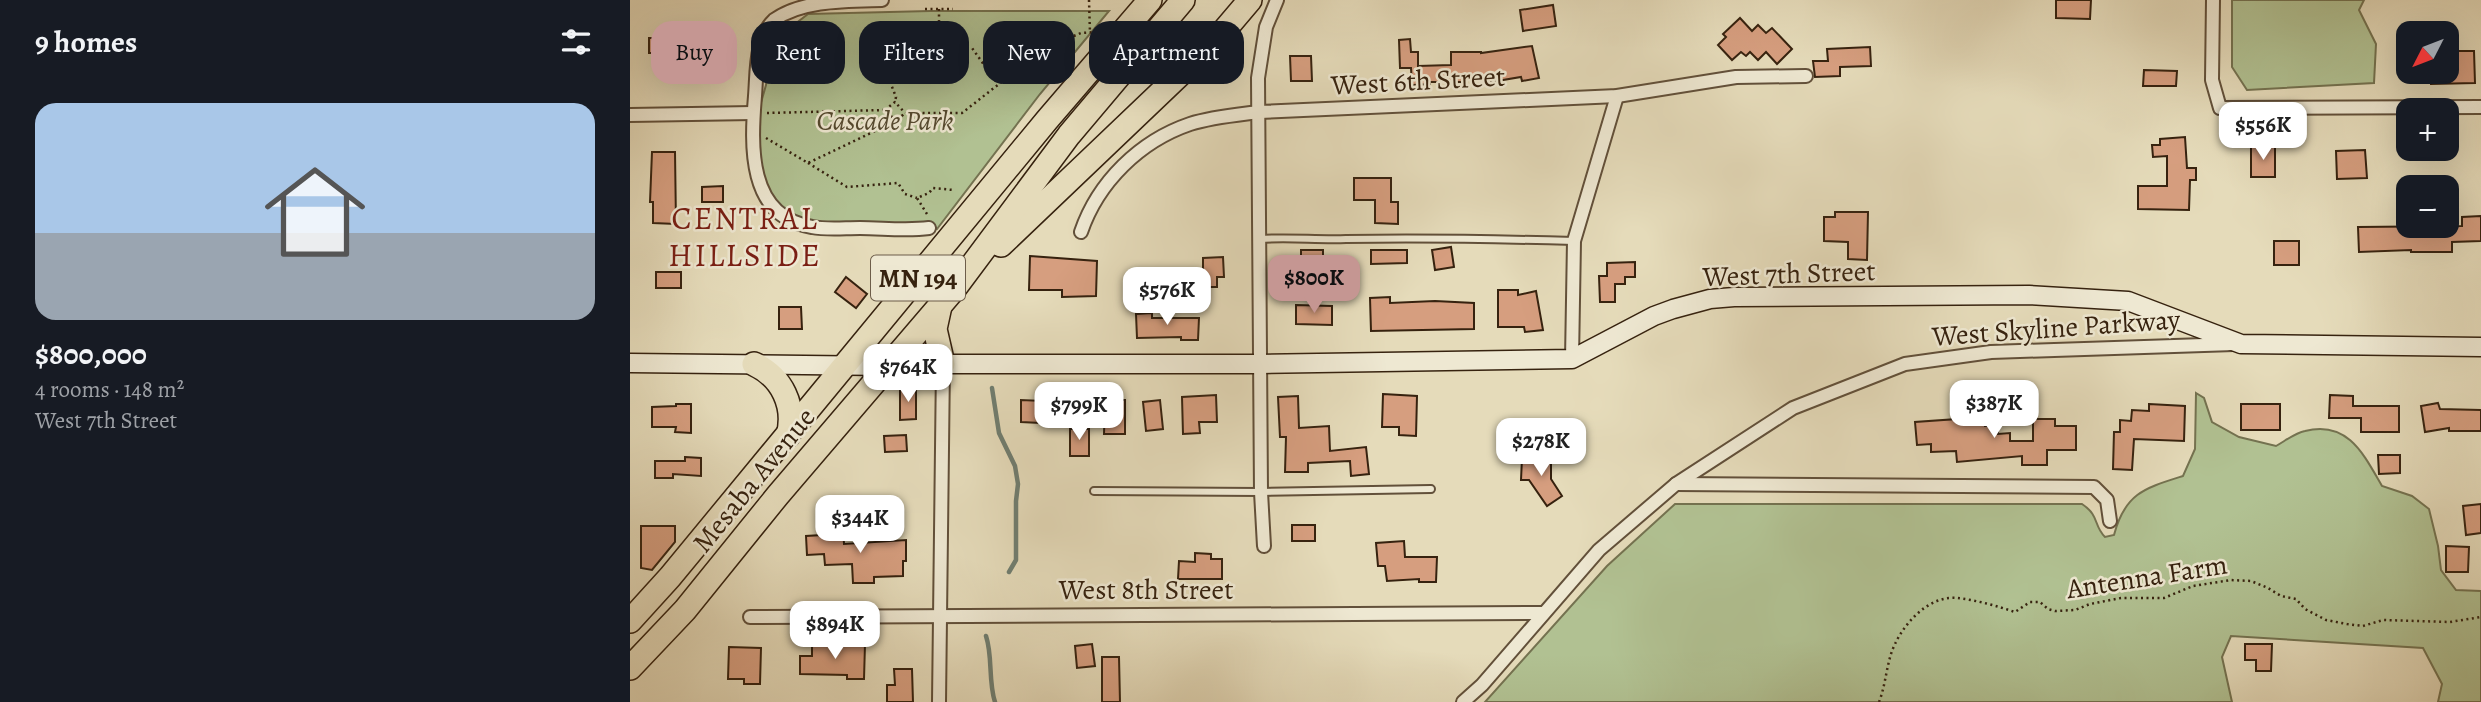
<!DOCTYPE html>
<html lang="en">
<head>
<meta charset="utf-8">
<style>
	:root { --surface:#171b24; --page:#20242c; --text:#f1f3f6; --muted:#9ea1a6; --accent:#c59692 }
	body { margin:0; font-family:Alegreya,serif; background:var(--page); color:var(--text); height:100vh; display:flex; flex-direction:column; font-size:26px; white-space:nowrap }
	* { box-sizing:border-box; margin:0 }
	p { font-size:23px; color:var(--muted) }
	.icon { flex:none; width:38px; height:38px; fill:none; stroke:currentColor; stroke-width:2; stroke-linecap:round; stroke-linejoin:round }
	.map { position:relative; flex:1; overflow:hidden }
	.details { display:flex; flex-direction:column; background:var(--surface); width:630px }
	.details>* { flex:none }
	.banner { position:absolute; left:21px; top:21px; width:665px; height:63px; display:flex; gap:14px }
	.needle { width:46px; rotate:228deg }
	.controls { position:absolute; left:1766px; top:21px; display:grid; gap:14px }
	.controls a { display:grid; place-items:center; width:63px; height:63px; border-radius:14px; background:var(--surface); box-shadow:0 7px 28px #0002; font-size:35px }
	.price { position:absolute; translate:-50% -60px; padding:0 16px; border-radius:14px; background:#fff; color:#222; font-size:23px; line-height:46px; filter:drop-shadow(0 2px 4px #0008) }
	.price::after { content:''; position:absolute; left:50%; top:42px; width:21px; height:16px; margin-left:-10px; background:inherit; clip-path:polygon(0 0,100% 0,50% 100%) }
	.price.current { background:var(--accent); color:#111 }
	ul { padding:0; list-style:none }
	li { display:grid; align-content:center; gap:14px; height:371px; padding:0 35px }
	li span { display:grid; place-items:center; height:217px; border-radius:21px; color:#555 }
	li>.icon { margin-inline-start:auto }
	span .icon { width:126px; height:126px; fill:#fffc; stroke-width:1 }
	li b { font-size:30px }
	h2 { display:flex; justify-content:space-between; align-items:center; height:84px; padding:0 35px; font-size:30px }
	.chip { padding:0 24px; border-radius:21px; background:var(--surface); box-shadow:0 7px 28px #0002; font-size:24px; line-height:63px }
	.chip.current { background:var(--accent); color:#111 }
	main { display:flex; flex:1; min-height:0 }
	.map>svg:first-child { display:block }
	.green { fill:#b1c192; stroke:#747250; stroke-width:2 }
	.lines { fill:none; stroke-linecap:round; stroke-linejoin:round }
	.stream { stroke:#707e71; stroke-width:4.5 }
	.building { fill:#d69e7f; stroke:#36220f; stroke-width:2 }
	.lane-casing { stroke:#62503a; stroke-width:10 }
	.street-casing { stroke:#62503a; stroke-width:16 }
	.secondary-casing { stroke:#36220f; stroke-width:21 }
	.highway-casing { stroke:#36220f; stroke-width:26 }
	.path { stroke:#36220f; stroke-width:2.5; stroke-dasharray:2 3.5; stroke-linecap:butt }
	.lane { stroke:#eee8d2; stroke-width:6 }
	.street { stroke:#eee8d2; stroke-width:12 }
	.secondary { stroke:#eee8d2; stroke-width:18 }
	.highway { stroke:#e5dbba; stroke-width:23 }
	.labels { text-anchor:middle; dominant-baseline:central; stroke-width:5; stroke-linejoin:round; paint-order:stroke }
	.shield { fill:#eee8d2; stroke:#6d5d4a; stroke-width:2 }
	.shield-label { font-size:26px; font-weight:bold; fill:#36220f }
	.street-label { font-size:28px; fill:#36220f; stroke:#eee8d2 }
	.park-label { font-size:28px; font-style:italic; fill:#554a30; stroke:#eee8d2 }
	.quarter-label { font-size:32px; letter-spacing:2px; fill:#7a1f14; stroke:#eee8d2 }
</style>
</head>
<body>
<main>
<section class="details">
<h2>9 homes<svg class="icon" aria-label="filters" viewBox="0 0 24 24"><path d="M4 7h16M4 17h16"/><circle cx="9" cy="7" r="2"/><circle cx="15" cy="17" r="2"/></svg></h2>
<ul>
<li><span style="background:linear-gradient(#a9c7e8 60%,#9aa5b1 0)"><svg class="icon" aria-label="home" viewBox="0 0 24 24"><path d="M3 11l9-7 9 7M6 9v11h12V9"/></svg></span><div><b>$800,000</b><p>4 rooms · 148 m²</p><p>West 7th Street</p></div></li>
</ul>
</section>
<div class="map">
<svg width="1851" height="702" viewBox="0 0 1851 702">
	<rect width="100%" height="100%" fill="#e5dbba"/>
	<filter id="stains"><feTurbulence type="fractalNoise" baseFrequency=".00286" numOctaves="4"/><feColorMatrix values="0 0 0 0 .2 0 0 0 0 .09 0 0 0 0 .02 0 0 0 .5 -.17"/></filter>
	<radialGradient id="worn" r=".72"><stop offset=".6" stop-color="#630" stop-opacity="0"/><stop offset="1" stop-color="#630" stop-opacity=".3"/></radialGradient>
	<g class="green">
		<path d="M1602 0H1734L1729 10 1746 44 1744 83 1617 90 1602 67Z"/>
		<path d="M300 11H479L410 94 307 229 185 225 151 209 129 176 128 113 136 85 139 52 151 35 178 14Z"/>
		<path d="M1566 393 1574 398 1582 422 1609 437 1646 446C1655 441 1665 433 1675 431 1718 420 1734 455 1752 486L1782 496 1799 509 1808 546 1811 570 1826 590 1851 591V702H1808L1812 684 1793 648 1601 636 1592 657 1602 702H855L977 566 1045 504H1452C1470 516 1463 525 1475 537L1484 535C1495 493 1515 488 1553 476L1565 449Z"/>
	</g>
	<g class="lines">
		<g class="stream">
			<path d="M362 388 369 433 385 466 388 484 386 501V560L379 572"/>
			<path d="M356 636C363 657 358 681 365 702"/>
		</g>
	</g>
	<g class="building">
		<path d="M1426 0H1461L1460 19 1426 18Z"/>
		<path d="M923 5 926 26 893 31 890 10Z"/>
		<path d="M1110 18 1122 31 1128 25 1136 33 1142 28 1162 49 1147 64 1136 52 1128 60 1120 52 1116 56 1111 52 1102 60 1088 45 1096 37 1093 34Z"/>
		<rect x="19" y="38" width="30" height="15"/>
		<path d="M780 39 781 52H788V66L821 65V52H851V53L902 46 909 78 892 81 891 77 861 82V80H836V82H800V84L782 85 781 68H770L769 40Z"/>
		<path d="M1240 47 1241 66 1210 67V76L1185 77 1183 61H1198L1197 49Z"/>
		<path d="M1822 51H1844L1845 83 1801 84V72H1816V54H1822Z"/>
		<path d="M660 56H681L682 81H661Z"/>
		<path d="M1514 70 1547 71 1546 86H1513Z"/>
		<path d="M1555 137 1557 168H1566V180H1560L1559 210 1508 209V186H1537V156L1523 157 1522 145H1530V139Z"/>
		<rect x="1621" y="146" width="24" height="31"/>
		<path d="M1735 150 1737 178 1707 179 1706 151Z"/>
		<path d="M22 152H45L46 224 23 223V202H20Z"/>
		<path d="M724 178H761V202H768V224L745 223V200H724Z"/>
		<path d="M93 186V202H72V187Z"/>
		<path d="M1205 212H1238L1237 260 1218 259V242L1194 241V217H1205Z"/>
		<path d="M1851 216V241L1822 242V252H1781V250L1729 252 1728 227 1832 226V217Z"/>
		<rect x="1644" y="241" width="25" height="24"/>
		<path d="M821 247 824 267 805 270 802 250Z"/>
		<rect x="671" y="250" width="22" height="19"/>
		<path d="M741 250H777V263L741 264Z"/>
		<path d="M400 256 467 261 466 296 432 297V290H399Z"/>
		<path d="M593 257 594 277H587V287H573V258Z"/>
		<path d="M1005 262V277H995V284H985V302H970L969 276H977V263Z"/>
		<rect x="26" y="272" width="25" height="16"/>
		<path d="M216 277 237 294 226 308 205 292Z"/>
		<path d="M868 290H888V295L906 291 913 330 895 332 894 327H868Z"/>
		<path d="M760 297V303L805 301 844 303V329L741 331 740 298Z"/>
		<path d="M666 305 702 306V325L666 324Z"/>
		<path d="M149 307H171L172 329H149Z"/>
		<path d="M522 313V318H569L568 340H551V337L507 338 506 314Z"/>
		<path d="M270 388H286V419L270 420Z"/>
		<path d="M753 394 787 396 786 436 769 435V427H752Z"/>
		<path d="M586 395 587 422H569L570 433 553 434 552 397Z"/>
		<path d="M1700 395 1723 396V406H1769V432H1731V418H1699Z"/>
		<path d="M668 396 669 428 699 426 700 451 736 447 739 474 721 476 720 461 678 463V472H655L656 437H650L648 397Z"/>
		<path d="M413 398 433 400 431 424 391 422V400L413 401Z"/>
		<path d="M475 400H495V434H474Z"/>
		<path d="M530 400 533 429 516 431 513 402Z"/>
		<path d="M1808 403 1810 409 1851 410V431H1819V428L1795 432 1791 406Z"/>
		<path d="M46 404H61V433L45 432 46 427H22V407L46 406Z"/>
		<path d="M1519 404 1555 406 1554 441 1504 439 1502 470 1483 469 1484 432H1490V420L1501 421 1502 410 1519 411Z"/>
		<rect x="1611" y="404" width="39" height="26"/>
		<path d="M1326 413H1340V420L1354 419 1355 426 1367 425 1368 434 1380 433V441H1403V419H1425V426H1446V450H1417V465H1392V456L1327 462 1326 451 1301 452V444L1287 445 1285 422 1327 419Z"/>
		<rect x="440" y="429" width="19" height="27"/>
		<path d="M276 435 277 451 255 452 254 436Z"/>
		<path d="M1748 455H1770V473L1749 474Z"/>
		<path d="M55 457 71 458V476L43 474V478H25V461H55Z"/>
		<path d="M892 458 921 459V479L932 496 917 506 899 480H891Z"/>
		<path d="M1851 504V533L1836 535 1833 506Z"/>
		<rect x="662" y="525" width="23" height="16"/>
		<path d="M11 526H45V542L22 570 11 568Z"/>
		<path d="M213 528 214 544 276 540V561H273V576L244 577V583H223L222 564 195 565 194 554 177 555 176 536 192 535V529Z"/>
		<path d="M774 541 775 557H807L806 582H789V579L757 581 755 566H748L746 543Z"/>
		<path d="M1816 546 1839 547 1838 572H1816Z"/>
		<path d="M565 553 581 554V559H592V579H548L549 561 565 562Z"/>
		<path d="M182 644H235L234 679H217V675L170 674V656H182Z"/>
		<path d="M462 644 465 666 447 668 445 646Z"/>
		<path d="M1615 644H1642L1641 671H1626V660H1615Z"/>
		<path d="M99 647 131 648 130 684H114V679H98Z"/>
		<path d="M472 657H489L490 702H472Z"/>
		<path d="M264 669H282L283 702H257V685H265Z"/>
	</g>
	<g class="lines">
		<g class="lane-casing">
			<g id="lane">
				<path d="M630 239C659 237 687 240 716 239 792 238 868 239 944 241"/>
				<path d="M464 491 631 492 801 489"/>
			</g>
		</g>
		<g class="street-casing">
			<g id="street">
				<path d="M252 0C216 1 172 0 144 20 125 38 127 71 125 96 121 145 117 217 182 227 197 230 214 228 230 228 252 228 277 231 299 228"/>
				<path d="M1583 0 1582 80 1590 108 1851 107"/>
				<path d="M0 115 123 113"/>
				<path d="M451 232C468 182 510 141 560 124 582 117 606 115 629 112L987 96 1106 77 1176 76"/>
				<path d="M942 359 944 241 987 96"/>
				<path d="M1046 484 1464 487 1477 500 1480 521"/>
				<path d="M634 546 631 492 628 78 636 27 647 0"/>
				<path d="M120 617 913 613"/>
				<path d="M309 702 313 364"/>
				<path d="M833 702 852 685 969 550 1046 484 1163 408 1275 364 1361 352 1604 344"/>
			</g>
		</g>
		<g class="secondary-casing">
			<path id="secondary" d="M0 363 259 366 313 364H630L942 359 1024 316 1043 309 1080 299 1104 297 1399 295 1498 301 1611 344 1851 347"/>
		</g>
		<g class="highway-casing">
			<g id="highway">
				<path d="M371 245 587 39 620 0"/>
				<path d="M310 306 305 329 313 364"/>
				<path d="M124 364C152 377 166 406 158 436"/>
				<path d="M0 621 40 577 417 120 520 0"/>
				<path d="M0 668 55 610 148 495 325 288 439 135 553 0"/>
			</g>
		</g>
		<g class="path">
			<path d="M459 0 460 33"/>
			<path d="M295 9H323"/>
			<path d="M309 9V47L342 48 367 83"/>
			<path d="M250 56 266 97 265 102"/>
			<path d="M255 110 265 102 275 113"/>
			<path d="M137 113 255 110 266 121"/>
			<path d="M136 138 178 163 266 121 275 113H332L415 48 451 33 466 32"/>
			<path d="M178 163 217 187 268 183 275 194 287 198"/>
			<path d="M297 214 287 198 299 193 303 188 323 190"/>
			<path d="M1249 702C1255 687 1256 670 1261 654 1269 629 1296 595 1327 598 1346 600 1367 606 1385 612L1400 602H1410L1418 609 1425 611 1445 610 1460 604 1491 598H1534L1563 586 1601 580 1621 581 1638 588 1651 596 1666 599 1675 609 1696 620 1717 624 1733 626 1753 620 1820 622 1851 617"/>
		</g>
		<use href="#lane" class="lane"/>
		<use href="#street" class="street"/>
		<use href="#secondary" class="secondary"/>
		<use href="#highway" class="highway"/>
	</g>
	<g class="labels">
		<rect class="shield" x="241" y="255.5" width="94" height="45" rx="5"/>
		<g class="shield-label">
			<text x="288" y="278">MN 194</text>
		</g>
		<g class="street-label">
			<text transform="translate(788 81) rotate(-3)">West 6th Street</text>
			<text transform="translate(1159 274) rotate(-2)">West 7th Street</text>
			<text transform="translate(1426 328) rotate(-4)">West Skyline Parkway</text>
			<text transform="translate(124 480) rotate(-51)">Mesaba Avenue</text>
			<text transform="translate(1517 577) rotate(-9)">Antenna Farm</text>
			<text x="516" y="590">West 8th Street</text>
		</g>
		<g class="park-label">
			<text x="255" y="121">Cascade Park</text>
		</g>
		<g class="quarter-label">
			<text x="115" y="218">CENTRAL<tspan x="115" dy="37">HILLSIDE</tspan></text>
		</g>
	</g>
	<rect width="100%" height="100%" filter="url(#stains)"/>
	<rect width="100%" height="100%" fill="url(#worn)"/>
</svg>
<div class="controls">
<a><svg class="needle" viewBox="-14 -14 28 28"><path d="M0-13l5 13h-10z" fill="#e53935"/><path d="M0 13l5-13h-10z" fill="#9ea1a6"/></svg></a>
<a>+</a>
<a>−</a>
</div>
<b class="price" style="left:1633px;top:162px">$556K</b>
<b class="price current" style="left:684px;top:315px">$800K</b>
<b class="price" style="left:537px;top:327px">$576K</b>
<b class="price" style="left:278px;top:404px">$764K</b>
<b class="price" style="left:1364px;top:440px">$387K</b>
<b class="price" style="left:449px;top:442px">$799K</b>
<b class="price" style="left:911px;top:478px">$278K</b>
<b class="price" style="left:230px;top:555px">$344K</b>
<b class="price" style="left:205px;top:661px">$894K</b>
<div class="banner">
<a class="chip current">Buy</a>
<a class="chip">Rent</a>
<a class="chip">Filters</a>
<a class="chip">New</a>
<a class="chip">Apartment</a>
</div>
</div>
</main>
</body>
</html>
